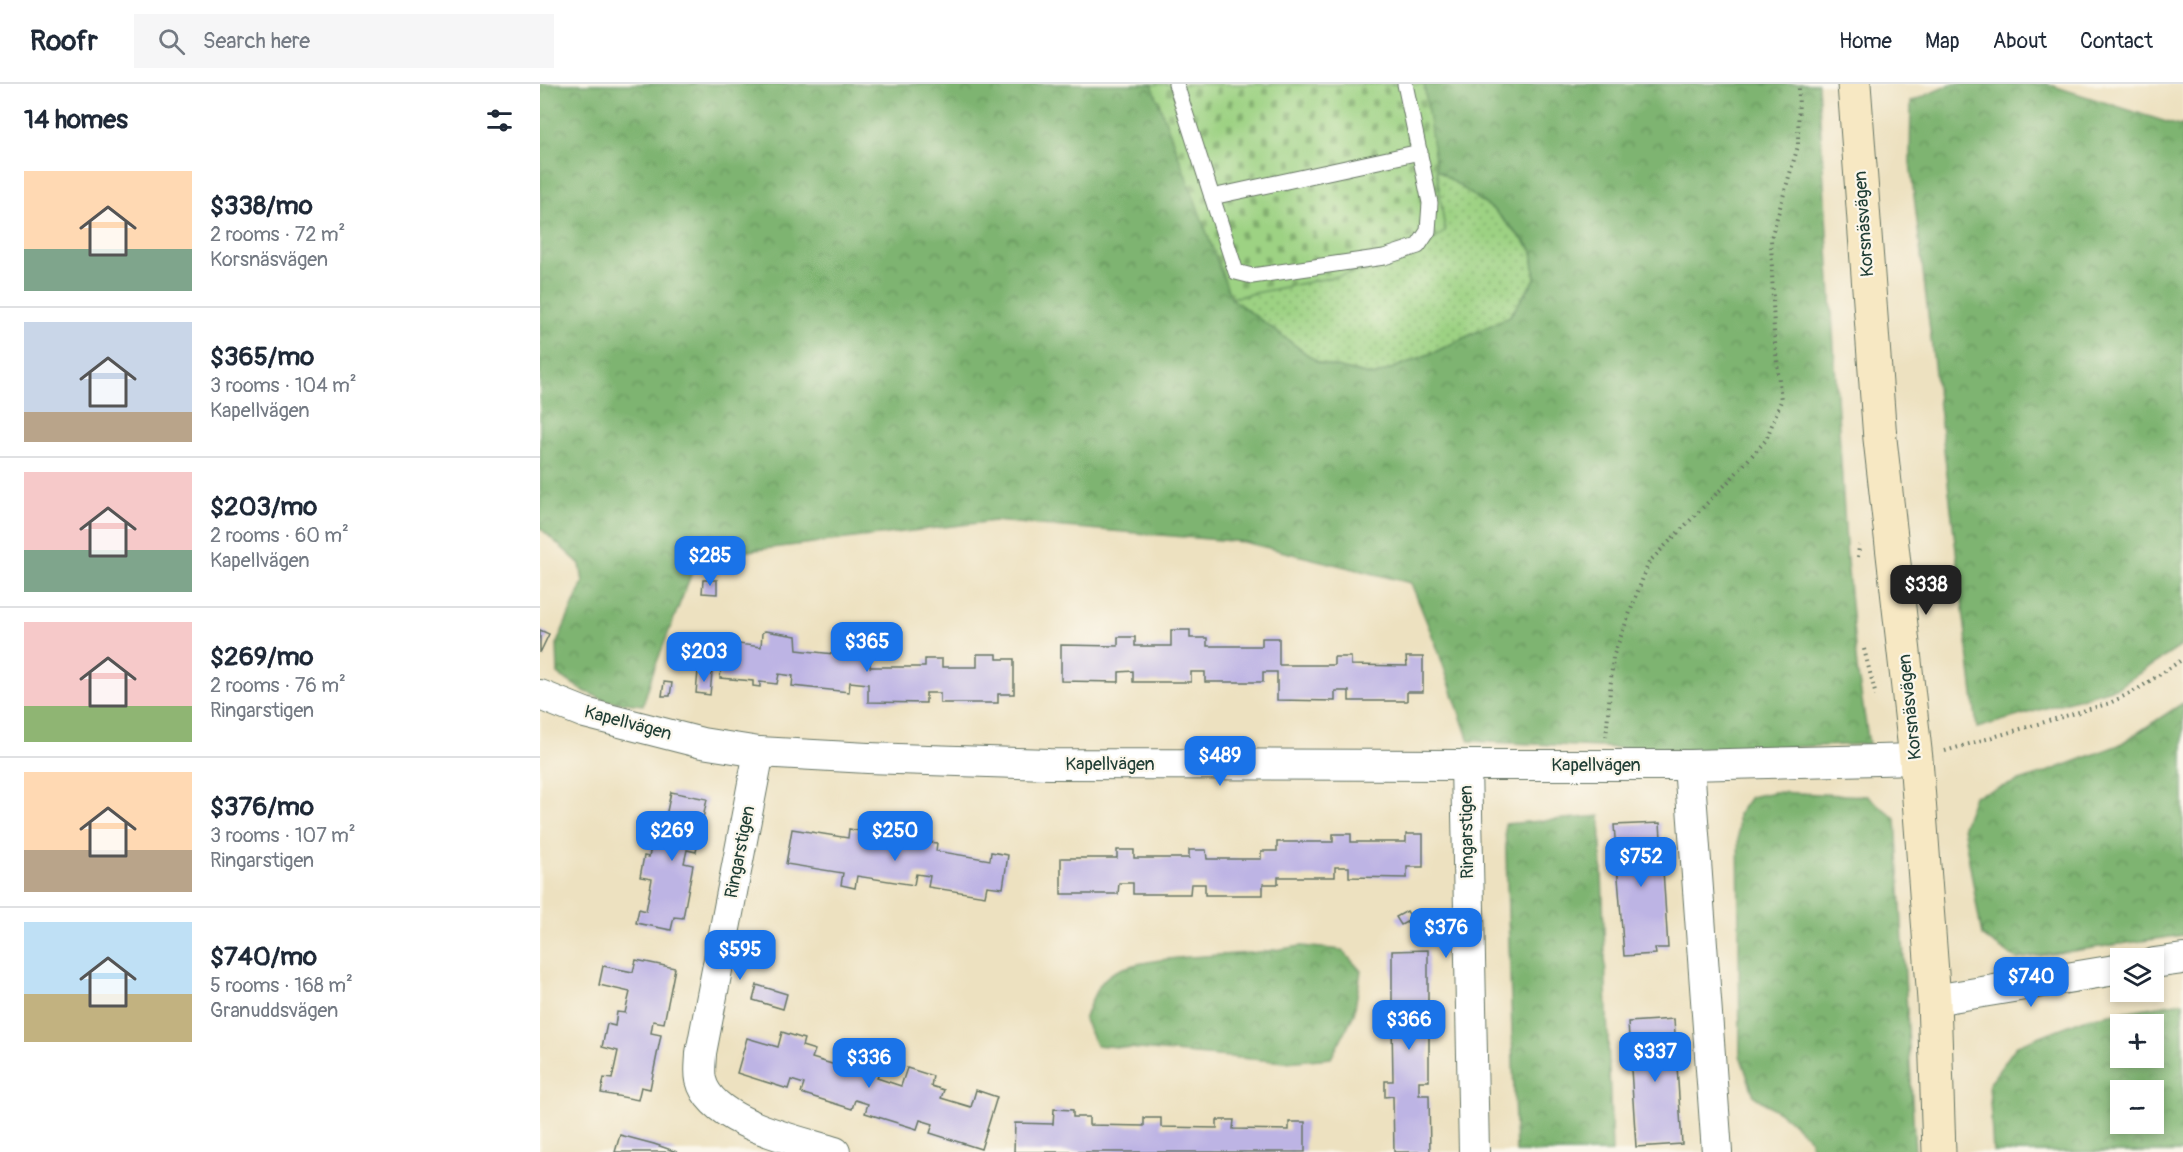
<!DOCTYPE html>
<html lang="en">
<head>
<meta charset="utf-8">
<style>
	:root { --surface:#fff; --page:#f6f6f7; --text:#1f2937; --muted:#747a83; --line:#e0e1e3; --accent:#1a73e8 }
	body { margin:0; font-family:Pangolin,sans-serif; background:var(--page); color:var(--text); height:100vh; display:flex; flex-direction:column; font-size:22px; white-space:nowrap }
	* { box-sizing:border-box; margin:0 }
	p { font-size:20px; color:var(--muted) }
	.icon { flex:none; width:33px; height:33px; fill:none; stroke:currentColor; stroke-width:2; stroke-linecap:round; stroke-linejoin:round }
	.map { position:relative; flex:1; overflow:hidden }
	.sheet { display:flex; flex-direction:column; background:var(--surface); width:540px }
	.sheet>* { flex:none }
	.buttons { position:absolute; left:1570px; top:864px; display:grid; gap:12px }
	.buttons a { display:grid; place-items:center; width:54px; height:54px; border-radius:0px; background:var(--surface); box-shadow:0 3px 9px #0003; font-size:30px }
	.price { position:absolute; translate:-50% -51px; padding:0 14px; border-radius:12px; background:var(--accent); color:#fff; font-size:20px; line-height:39px; filter:drop-shadow(0 2px 3px #0008) }
	.price::after { content:''; position:absolute; left:50%; top:36px; width:18px; height:14px; margin-left:-9px; background:inherit; clip-path:polygon(0 0,100% 0,50% 100%) }
	.price.active { background:#222; color:#fff }
	ul { padding:0; list-style:none }
	li { display:flex; align-items:center; gap:18px; height:150px; padding:0 24px }
	li+li { border-top:2px solid var(--line) }
	li span { display:grid; place-items:center; flex:none; width:168px; height:120px; border-radius:0px; color:#555 }
	li>.icon { margin-inline-start:auto }
	span .icon { width:72px; height:72px; fill:#fffc; stroke-width:1 }
	li b { font-size:26px }
	h2 { display:flex; justify-content:space-between; align-items:center; height:72px; padding:0 24px; font-size:26px }
	header { display:flex; align-items:center; gap:36px; box-sizing:border-box; height:84px; padding:0 30px; background:var(--surface); border-bottom:2px solid var(--line) }
	header strong { font-size:28px }
	nav { display:flex; gap:33px; margin-inline-start:auto; font-size:21px }
	.search { width:420px; height:54px; background:var(--page); display:flex; align-items:center; gap:15px; box-sizing:border-box; padding:0 21px; border-radius:0px; color:var(--muted); font-size:22px }
	main { display:flex; flex:1; min-height:0 }
	.map>svg:first-child { display:block }
	.grass { fill:url(#grass-dots); stroke:#5e885c; stroke-width:1.5 }
	.forest { fill:url(#forest-crowns); stroke:#4e7852; stroke-width:1.5; fill-rule:evenodd }
	.cemetery { fill:url(#cemetery-stones); stroke:#5e885c; stroke-width:1.5 }
	.building { fill:#bdb4e4 }
	.lines { fill:none; stroke-linecap:round; stroke-linejoin:round }
	.lane-casing { stroke:#677665; stroke-width:17 }
	.street-casing { stroke:#677665; stroke-width:32 }
	.secondary-casing { stroke:#677665; stroke-width:35 }
	.path { stroke:#677665; stroke-width:4; stroke-dasharray:1.5 4.5; stroke-linecap:butt }
	.lane { stroke:#fff; stroke-width:15 }
	.street { stroke:#fff; stroke-width:30 }
	.secondary { stroke:#f7e8c3; stroke-width:33 }
	.labels { text-anchor:middle; dominant-baseline:central; stroke-width:4.5; stroke-linejoin:round; paint-order:stroke }
	.street-label { font-size:18px; fill:#1f3d34; stroke:#fbf7ec }
</style>
</head>
<body>
<header>
<strong>Roofr</strong>
<div class="search"><svg class="icon" aria-label="search" viewBox="0 0 24 24"><circle cx="10" cy="10" r="6"/><path d="M15 15l6 6"/></svg>Search here</div>
<nav><a>Home</a><a>Map</a><a>About</a><a>Contact</a></nav>
</header>
<main>
<section class="sheet">
<h2>14 homes<svg class="icon" aria-label="filters" viewBox="0 0 24 24"><path d="M4 7h16M4 17h16"/><circle cx="9" cy="7" r="2"/><circle cx="15" cy="17" r="2"/></svg></h2>
<ul>
<li><span style="background:linear-gradient(#ffd9b3 65%,#7fa58c 0)"><svg class="icon" aria-label="home" viewBox="0 0 24 24"><path d="M3 11l9-7 9 7M6 9v11h12V9"/></svg></span><div><b>$338/mo</b><p>2 rooms · 72 m²</p><p>Korsnäsvägen</p></div></li>
<li><span style="background:linear-gradient(#c9d6e8 75%,#b9a48a 0)"><svg class="icon" aria-label="home" viewBox="0 0 24 24"><path d="M3 11l9-7 9 7M6 9v11h12V9"/></svg></span><div><b>$365/mo</b><p>3 rooms · 104 m²</p><p>Kapellvägen</p></div></li>
<li><span style="background:linear-gradient(#f6c9c9 65%,#7fa58c 0)"><svg class="icon" aria-label="home" viewBox="0 0 24 24"><path d="M3 11l9-7 9 7M6 9v11h12V9"/></svg></span><div><b>$203/mo</b><p>2 rooms · 60 m²</p><p>Kapellvägen</p></div></li>
<li><span style="background:linear-gradient(#f6c9c9 70%,#8fb573 0)"><svg class="icon" aria-label="home" viewBox="0 0 24 24"><path d="M3 11l9-7 9 7M6 9v11h12V9"/></svg></span><div><b>$269/mo</b><p>2 rooms · 76 m²</p><p>Ringarstigen</p></div></li>
<li><span style="background:linear-gradient(#ffd9b3 65%,#b9a48a 0)"><svg class="icon" aria-label="home" viewBox="0 0 24 24"><path d="M3 11l9-7 9 7M6 9v11h12V9"/></svg></span><div><b>$376/mo</b><p>3 rooms · 107 m²</p><p>Ringarstigen</p></div></li>
<li><span style="background:linear-gradient(#bfe0f5 60%,#c2b280 0)"><svg class="icon" aria-label="home" viewBox="0 0 24 24"><path d="M3 11l9-7 9 7M6 9v11h12V9"/></svg></span><div><b>$740/mo</b><p>5 rooms · 168 m²</p><p>Granuddsvägen</p></div></li>
</ul>
</section>
<div class="map">
<svg width="1643" height="1068" viewBox="0 0 1643 1068">
	<defs>
		<pattern id="grass-dots" width="8" height="8" patternUnits="userSpaceOnUse" patternTransform="scale(1.5)"><rect width="8" height="8" fill="#9dd283"/><path d="M2 2h.1M6 6h.1" fill="none" stroke="#7fac6c" stroke-width="1.8" stroke-linecap="round"/></pattern>
		<pattern id="forest-crowns" width="20" height="18" patternUnits="userSpaceOnUse" patternTransform="scale(1.5)"><rect width="20" height="18" fill="#7eb471"/><path d="M2 6a3 3 0 1 1 6 0M12 15a3 3 0 1 1 6 0" fill="none" stroke="#67945e"/></pattern>
		<pattern id="cemetery-stones" width="16" height="16" patternUnits="userSpaceOnUse" patternTransform="scale(1.5)"><rect width="16" height="16" fill="#9dd283"/><path d="M2 7V4a2 2 0 0 1 4 0v3zM10 15v-3a2 2 0 0 1 4 0v3z" fill="#7fac6c"/></pattern>
	</defs>
	<rect width="100%" height="100%" fill="#fbf7ec"/>
	<filter id="ink" filterUnits="userSpaceOnUse"><feTurbulence type="fractalNoise" baseFrequency=".0167" numOctaves="2"/><feDisplacementMap in="SourceGraphic" scale="12" xChannelSelector="R" yChannelSelector="G"/><feConvolveMatrix kernelMatrix="1 2 1 2 8 2 1 2 1" color-interpolation-filters="sRGB"/></filter>
	<filter id="wash" filterUnits="userSpaceOnUse"><feTurbulence type="fractalNoise" baseFrequency=".008" numOctaves="4" result="noise"/><feDisplacementMap in="SourceGraphic" scale="24" xChannelSelector="R" yChannelSelector="G"/><feGaussianBlur stdDeviation="1.35" result="paint"/><feColorMatrix in="noise" values="0 0 0 0 0 0 0 0 0 0 0 0 0 0 0 0 0 1.4 0 .05"/><feComposite in="paint" operator="in"/></filter>
	<g filter="url(#wash)">
		<rect width="100%" height="100%" fill="#ede1c0"/>
		<path class="grass" d="M896 85 955 127 992 166 995 195 970 232 897 267 834 292 779 279 691 214 832 185 905 147Z"/>
		<g class="forest">
			<path d="M0 0H612L691 214 779 279 833 292 897 267 970 232 995 195 992 165 955 127 896 85 884 0H1278L1307 477 1317 584 1329 660 1146 667 929 657 898 566 871 499 704 458 454 437 158 473 113 588 103 621 67 617 42 606 18 590 17 559 43 498 40 480 0 444Z"/>
			<path d="M1411 0H1507L1639 42 1643 40V561L1578 603 1437 644 1370 78 1371 18Z"/>
			<path d="M1643 619V851L1477 875 1442 852 1423 742 1434 712 1504 689 1579 661Z"/>
			<path d="M1234 708 1327 712 1356 735 1375 1068H1271L1270 1055 1246 1033 1214 1012 1200 971 1198 730 1210 713Z"/>
			<path d="M1060 732 1072 1068H976L965 740Z"/>
			<path d="M761 862 802 866 821 887 814 930 791 974 745 978 556 961 544 936C550 921 555 903 568 892 592 872 677 872 710 869 727 867 744 865 761 862Z"/>
			<path d="M1643 918V1068H1453L1449 1000 1477 961 1547 934ZM1581 940H1614V974H1581ZM1581 1006H1614V1040H1581Z"/>
		</g>
		<path class="cemetery" d="M612 0H884L905 147 880 167 832 185 691 214Z"/>
		<g id="blocks">
			<g class="building">
				<path d="M163 496H177V510L162 509Z"/>
				<path d="M0 546 9 550 0 569Z"/>
				<path d="M631 546H650V554H667V562H722V554H739V581H794V573H811V581L867 582 866 573H883V608H867V617H809V607H795V617L737 616V588H723V598H665V588H651V598H593V587L579 588V598L521 597V561L578 562V553H595V562H631Z"/>
				<path d="M225 547 256 552 257 566 312 572 313 564 330 566V583H385V575H402V583H437V570H457V575H474V610H458V619H400V609H386V619L328 618V600L310 598 309 608 252 602 253 592 239 590 237 600 220 598V603L213 602V597L180 594 184 558 221 563 222 549Z"/>
				<path d="M140 565V574L135 575 134 566Z"/>
				<path d="M158 587 172 589 170 611 156 609Z"/>
				<path d="M124 598 132 599 130 612H122Z"/>
				<path d="M131 708 167 715 156 768 147 766 144 779 153 781 143 834 134 833 131 846 96 839 99 825 106 827 112 795 100 793 104 772 109 773 112 758 120 761Z"/>
				<path d="M1120 739 1128 864H1115L1116 870 1084 872 1074 741Z"/>
				<path d="M252 745 308 754 309 745 326 748 324 756 379 765 380 757 397 759 396 767 450 776 451 768 468 771 463 804 447 802 445 812 388 803 390 792 376 790 374 801 317 792 315 804 301 801 303 789 246 780Z"/>
				<path d="M793 750H811V758H866V750H883V783H867V794L809 793V783H795V793H738V800H723V811H665V800H651L650 810H593V799H579L578 810H521V774H577V766H594V774H649V766H666L667 775H721V767H737V758H793Z"/>
				<path d="M867 827 872 835 861 841 856 833Z"/>
				<path d="M888 866V924L879 925V939H889V997H879V1011H889L890 1068H854L853 1012 845 1013V997H853L852 939 844 940V924L852 925V867Z"/>
				<path d="M96 876 135 884 124 939 113 937 111 949 121 951 110 1005 101 1003 98 1016 61 1009 64 994 72 995 78 967 62 963 67 940 75 942 77 928 85 929 90 908 59 901 63 882 93 888Z"/>
				<path d="M217 901 247 910 243 925 213 916Z"/>
				<path d="M1134 935 1142 1060 1096 1063 1088 938Z"/>
				<path d="M242 948 264 955 262 962 275 966 272 974 302 983 307 967 342 978 337 994 361 1002 367 984 393 992 391 1002 404 1006 401 1014 431 1023 436 1006 457 1013 441 1065 390 1049 393 1040 380 1036 377 1045 325 1029 328 1020 315 1016 312 1025 261 1009 264 1000 251 996 248 1005 197 989 207 954 238 963Z"/>
				<path d="M514 1025 533 1026V1033H549V1041L604 1042V1034H621V1043L677 1044V1036H694L693 1045 749 1046V1038H765V1068H474L475 1039 513 1040Z"/>
				<path d="M80 1051 114 1060 137 1068H75Z"/>
			</g>
		</g>
	</g>
	<g filter="url(#ink)">
		<use href="#blocks" fill-opacity="0" stroke="#677665" stroke-width="1.5"/>
		<g class="lines">
			<g class="lane-casing">
				<g id="lane">
					<path d="M636 0 696 188 712 192 844 173 878 162 888 147 890 119 865 0"/>
					<path d="M672 113 880 68"/>
				</g>
			</g>
			<g class="street-casing">
				<g id="street">
					<path d="M0 611 45 629 162 659 219 668 328 674 509 680 926 681H1149L1376 675"/>
					<path d="M219 668 161 969C161 978 159 987 161 996 171 1039 257 1056 295 1068"/>
					<path d="M926 681 934 1068"/>
					<path d="M1149 681 1177 1068"/>
					<path d="M1614 879 1643 875"/>
					<path d="M1394 916 1581 885"/>
				</g>
			</g>
			<g class="secondary-casing">
				<path id="secondary" d="M1314 0 1340 355 1376 675 1394 916 1399 1068"/>
			</g>
			<g class="path">
				<path d="M1318 473 1319 461"/>
				<path d="M1324 565 1336 612"/>
				<path d="M1066 653 1073 573 1109 478 1189 397 1226 356 1241 317 1234 249 1231 154 1258 62 1259 0"/>
				<path d="M1405 667 1570 619 1598 605 1643 575"/>
			</g>
			<use href="#lane" class="lane"/>
			<use href="#street" class="street"/>
			<use href="#secondary" class="secondary"/>
		</g>
	</g>
	<g class="labels">
		<g class="street-label">
			<text transform="translate(1324 140) rotate(-94)">Korsnäsvägen</text>
			<text transform="translate(1370 623) rotate(-96)">Korsnäsvägen</text>
			<text transform="translate(88 639) rotate(15)">Kapellvägen</text>
			<text x="570" y="680">Kapellvägen</text>
			<text x="1056" y="681">Kapellvägen</text>
			<text transform="translate(927 748) rotate(-91)">Ringarstigen</text>
			<text transform="translate(200 768) rotate(-79)">Ringarstigen</text>
		</g>
	</g>
</svg>
<div class="buttons">
<a><svg class="icon" aria-label="layers" viewBox="0 0 24 24"><path d="M12 4l9 5-9 5-9-5zM3 14l9 5 9-5"/></svg></a>
<a>+</a>
<a>−</a>
</div>
<b class="price" style="left:170px;top:503px">$285</b>
<b class="price active" style="left:1386px;top:532px">$338</b>
<b class="price" style="left:327px;top:589px">$365</b>
<b class="price" style="left:164px;top:599px">$203</b>
<b class="price" style="left:680px;top:703px">$489</b>
<b class="price" style="left:132px;top:778px">$269</b>
<b class="price" style="left:355px;top:778px">$250</b>
<b class="price" style="left:1101px;top:804px">$752</b>
<b class="price" style="left:906px;top:875px">$376</b>
<b class="price" style="left:200px;top:897px">$595</b>
<b class="price" style="left:1491px;top:924px">$740</b>
<b class="price" style="left:869px;top:967px">$366</b>
<b class="price" style="left:1115px;top:999px">$337</b>
<b class="price" style="left:329px;top:1005px">$336</b>
</div>
</main>
</body>
</html>
